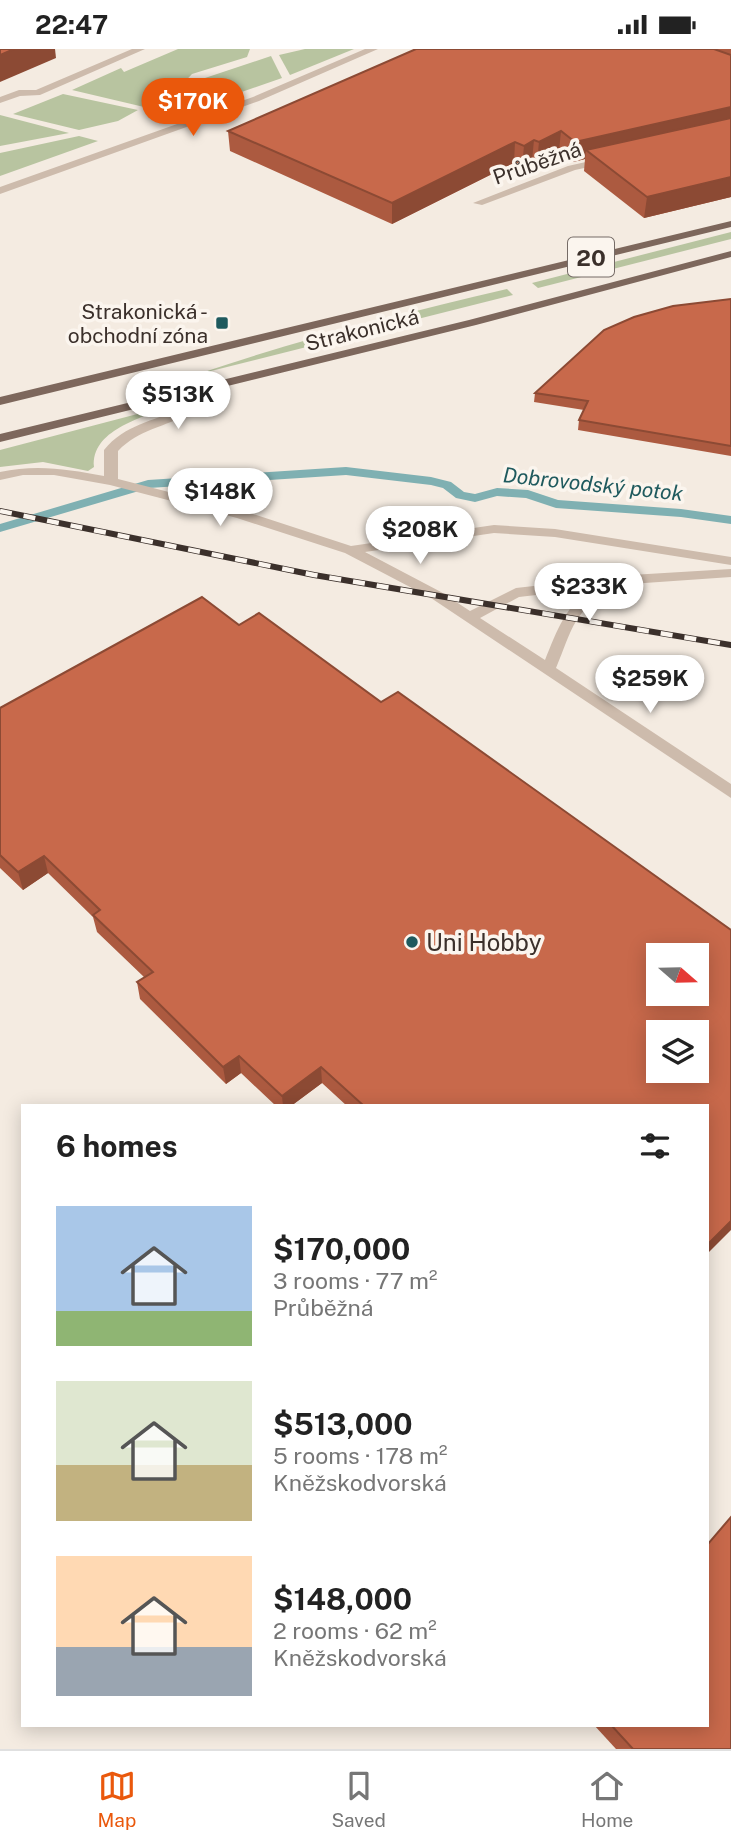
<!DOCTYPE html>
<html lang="en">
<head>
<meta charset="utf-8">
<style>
	:root { --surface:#fff; --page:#f6f6f6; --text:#222; --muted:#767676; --line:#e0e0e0; --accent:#ea580c }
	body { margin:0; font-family:"Public Sans",sans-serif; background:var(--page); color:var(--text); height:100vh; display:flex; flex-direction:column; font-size:26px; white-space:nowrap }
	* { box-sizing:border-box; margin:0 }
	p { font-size:23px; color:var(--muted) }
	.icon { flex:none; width:38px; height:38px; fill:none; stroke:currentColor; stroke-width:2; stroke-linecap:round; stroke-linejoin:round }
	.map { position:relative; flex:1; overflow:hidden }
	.panel { position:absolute; left:21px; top:1055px; width:688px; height:623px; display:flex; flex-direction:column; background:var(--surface); border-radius:0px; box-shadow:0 4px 18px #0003 }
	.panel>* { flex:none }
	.needle { width:46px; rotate:110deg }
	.controls { position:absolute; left:646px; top:894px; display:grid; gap:14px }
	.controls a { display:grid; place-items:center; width:63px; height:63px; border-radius:0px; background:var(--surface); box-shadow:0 4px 18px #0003; font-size:35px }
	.price { position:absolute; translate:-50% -60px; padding:0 16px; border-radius:24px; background:#fff; color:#222; font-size:23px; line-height:46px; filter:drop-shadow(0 2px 4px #0008) }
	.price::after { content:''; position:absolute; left:50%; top:42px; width:21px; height:16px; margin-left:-10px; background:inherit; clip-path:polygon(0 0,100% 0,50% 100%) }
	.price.on { background:var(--accent); color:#fff }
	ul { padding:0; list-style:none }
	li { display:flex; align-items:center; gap:21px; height:175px; padding:0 35px }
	li span { display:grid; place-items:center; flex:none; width:196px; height:140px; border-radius:0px; color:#555 }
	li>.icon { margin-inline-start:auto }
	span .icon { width:84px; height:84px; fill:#fffc; stroke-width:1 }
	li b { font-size:30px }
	h2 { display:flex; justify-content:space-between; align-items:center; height:84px; padding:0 35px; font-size:30px }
	.status { display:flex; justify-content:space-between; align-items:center; height:49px; padding:0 35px; background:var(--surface); direction:ltr }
	.status svg { height:19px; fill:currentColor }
	.tabs { display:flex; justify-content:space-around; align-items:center; height:98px; border-top:2px solid var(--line); background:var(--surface); font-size:19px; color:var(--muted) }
	.tabs a { display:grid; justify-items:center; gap:4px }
	.tabs .on { color:var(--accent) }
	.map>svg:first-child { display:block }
	.green { fill:#b8c4a0 }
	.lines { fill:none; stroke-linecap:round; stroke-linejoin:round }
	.stream { fill:#7fb0b2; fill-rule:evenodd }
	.minor { fill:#cdbbac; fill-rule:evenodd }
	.major { fill:#7d675c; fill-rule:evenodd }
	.rail-casing { stroke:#3b302b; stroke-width:6 }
	.rail { stroke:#fbf5ee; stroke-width:4.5; stroke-dasharray:12; stroke-linecap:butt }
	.wall { fill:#ac5a40 }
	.shaded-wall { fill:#8c4a34 }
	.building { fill:#c8694b; stroke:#8c4a34; stroke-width:2; fill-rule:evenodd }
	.poi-dot { fill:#1f5a5e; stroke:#fbf5ee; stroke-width:2.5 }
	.labels { text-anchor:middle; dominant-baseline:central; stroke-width:7; stroke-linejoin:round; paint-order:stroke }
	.far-street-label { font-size:21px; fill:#3b302b; stroke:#fbf5ee }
	.far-poi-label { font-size:21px; fill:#3b302b; stroke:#fbf5ee; text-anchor:end }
	.far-water-label { font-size:21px; font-style:italic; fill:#1f5a5e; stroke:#fbf5ee }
	.shield { fill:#fbf5ee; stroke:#756b66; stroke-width:2 }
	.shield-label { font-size:23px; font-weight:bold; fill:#3b302b }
	.poi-label { font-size:24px; fill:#3b302b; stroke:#fbf5ee; text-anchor:start }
</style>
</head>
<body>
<div class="status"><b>22:47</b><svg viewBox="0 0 49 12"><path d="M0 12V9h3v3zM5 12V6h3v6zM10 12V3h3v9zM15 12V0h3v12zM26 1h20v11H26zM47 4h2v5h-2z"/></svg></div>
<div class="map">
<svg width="731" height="1700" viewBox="0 0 731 1700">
	<rect width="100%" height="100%" fill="#f4ebe1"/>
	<g class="green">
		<path d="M178 0H250L247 8 192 25 175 43 144 58 72 41 121 19 124 23Z"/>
		<path d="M305 0H354L290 26 279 6Z"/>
		<path d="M271 7 282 29 172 67 155 60 190 42 205 29Z"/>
		<path d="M63 45 138 61 118 72 79 81 13 65Z"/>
		<path d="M0 66 69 84 0 97Z"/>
		<path d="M79 87 98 92 0 127V104Z"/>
		<path d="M731 183V190L538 239 532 234Z"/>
		<path d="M507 240 513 246 195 326C297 291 401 265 507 240Z"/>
		<path d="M168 357C141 370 91 381 94 418L88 422 43 413 0 418V401Z"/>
	</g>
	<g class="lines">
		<path class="stream" d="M346 418 431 428 451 433 464 443 475 445 497 439 528 441 558 451 681 460 731 467V475L681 468 556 459 526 449 497 447 475 453 456 449 443 439 431 436 346 426 149 439 0 483V475L148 431Z"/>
		<g class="minor">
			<path d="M132 0H145L40 46 20 47 0 54V48L19 41H36Z"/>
			<path d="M365 0H378L259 52 0 145V138L253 48Z"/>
			<path d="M608 108 612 109V113L575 121 482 156 473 154 568 117Z"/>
			<path d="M222 331 226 332V338C215 347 204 357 191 364 165 378 139 380 118 402V430L247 463 351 497 494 476 555 480 731 508V516L555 488 494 484 365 503 441 543 470 562 516 539 631 526 731 520V528L616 536 615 541C573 560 573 579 556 619L731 735V749L431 549 345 504 237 469 110 436 54 426H23L0 431V423C36 415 68 420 104 427V401C125 375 153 373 181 359 195 352 207 336 222 331ZM596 539C566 553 557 582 545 611L480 569 519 548Z"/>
		</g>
		<g class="major">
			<path d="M731 172V178L0 356V348Z"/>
			<path d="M731 202V208L476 276 0 393V385L469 271Z"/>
		</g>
		<g class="rail-casing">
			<path id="rail" d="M0 462 314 526 731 596"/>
		</g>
		<use href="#rail" class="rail"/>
	</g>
	<g class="wall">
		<path d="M416 0H731V148L644 169 584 122 585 110 573 113 559 102 537 114 532 112 522 117 514 114 392 175 230 102 228 82Z"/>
		<path d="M731 250V407L578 381 579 371 584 361 534 353 535 344Z"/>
		<path d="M0 659 707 1057H347L322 1034 291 1057H276L241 1024 226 1035 140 950 137 933 144 928 97 883 93 868 48 824 23 841 0 819Z"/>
		<path d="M594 1676H707L731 1700H616Z"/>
	</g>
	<g class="shaded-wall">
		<path d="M14 0H55L56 9 0 33V6Z"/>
		<path d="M731 58V74L586 101 585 110 573 113 575 93Z"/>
		<path d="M561 82 559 102 537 114 539 93Z"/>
		<path d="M534 91 532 112 522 117 524 97Z"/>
		<path d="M515 93 514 114 392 175V154Z"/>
		<path d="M731 128V148L644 169 647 148Z"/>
		<path d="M44 807 48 824 23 841 18 823Z"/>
		<path d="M239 1007 241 1024 226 1035 223 1018Z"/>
		<path d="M321 1018 322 1034 291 1057H283L282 1047Z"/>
		<path d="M731 1172V1181L707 1205V1196Z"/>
	</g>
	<g class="building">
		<path d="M0 0H14L0 6Z"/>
		<path d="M416 0H714L731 6V58L575 93 561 82 539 93 534 91 524 97 515 93 392 154 228 82Z"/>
		<path d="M731 69V128L647 148 586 101Z"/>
		<path d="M731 250V397L579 371 588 352 535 344 604 281 634 268 673 257Z"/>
		<path d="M202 548 239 576 259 564 381 653 398 643 731 881V1172L707 1196V1057H364L321 1018 282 1047 239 1007 223 1018 137 933 153 923 93 866 100 861 44 807 18 823 0 806V659ZM658 906H696V945H658ZM658 984H696V1022H658Z"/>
		<path d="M731 1468V1700H633L611 1676H707V1496Z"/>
	</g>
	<g class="poi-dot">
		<rect x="215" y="267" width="14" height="14" rx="3.5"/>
		<circle cx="412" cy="893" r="7"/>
	</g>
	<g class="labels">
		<g class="far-street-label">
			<text transform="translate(537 114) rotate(-19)">Průběžná</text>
			<text transform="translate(362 281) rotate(-14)">Strakonická</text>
		</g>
		<g class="far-poi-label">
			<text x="208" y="262">Strakonická -<tspan x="208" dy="24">obchodní zóna</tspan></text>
		</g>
		<g class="far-water-label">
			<text transform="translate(593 435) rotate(6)">Dobrovodský potok</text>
		</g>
		<rect class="shield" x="568" y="188.5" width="46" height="39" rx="5"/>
		<g class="shield-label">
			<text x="591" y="208">20</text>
		</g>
		<g class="poi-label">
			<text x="426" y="893">Uni Hobby</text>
		</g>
	</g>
</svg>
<div class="controls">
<a><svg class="needle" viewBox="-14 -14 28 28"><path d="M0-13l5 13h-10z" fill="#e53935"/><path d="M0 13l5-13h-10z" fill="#767676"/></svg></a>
<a><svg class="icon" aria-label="layers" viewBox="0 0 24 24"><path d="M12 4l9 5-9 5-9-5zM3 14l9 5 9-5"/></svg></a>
</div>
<b class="price on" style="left:193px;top:89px">$170K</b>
<b class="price" style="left:178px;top:382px">$513K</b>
<b class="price" style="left:220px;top:479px">$148K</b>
<b class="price" style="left:420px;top:517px">$208K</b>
<b class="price" style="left:589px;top:574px">$233K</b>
<b class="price" style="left:650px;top:666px">$259K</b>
<section class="panel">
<h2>6 homes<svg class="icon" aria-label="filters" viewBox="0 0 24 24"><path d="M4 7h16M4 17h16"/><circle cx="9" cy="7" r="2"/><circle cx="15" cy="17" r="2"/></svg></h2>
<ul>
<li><span style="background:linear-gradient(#a9c7e8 75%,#8fb573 0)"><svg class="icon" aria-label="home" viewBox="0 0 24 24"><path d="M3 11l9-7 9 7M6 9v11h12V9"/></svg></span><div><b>$170,000</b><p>3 rooms · 77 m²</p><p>Průběžná</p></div></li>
<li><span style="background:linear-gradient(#dfe7d0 60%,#c2b280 0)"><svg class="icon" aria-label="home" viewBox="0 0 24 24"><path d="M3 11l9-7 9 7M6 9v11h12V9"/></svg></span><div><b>$513,000</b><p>5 rooms · 178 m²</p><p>Kněžskodvorská</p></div></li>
<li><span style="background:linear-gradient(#ffd9b3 65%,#9aa5b1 0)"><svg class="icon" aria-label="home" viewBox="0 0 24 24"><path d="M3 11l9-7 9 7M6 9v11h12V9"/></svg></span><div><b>$148,000</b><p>2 rooms · 62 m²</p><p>Kněžskodvorská</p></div></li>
</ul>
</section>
</div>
<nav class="tabs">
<a class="on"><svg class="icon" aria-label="map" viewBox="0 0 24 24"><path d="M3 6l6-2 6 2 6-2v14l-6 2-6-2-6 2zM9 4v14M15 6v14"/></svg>Map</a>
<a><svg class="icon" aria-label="saved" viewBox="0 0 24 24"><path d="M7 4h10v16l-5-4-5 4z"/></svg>Saved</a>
<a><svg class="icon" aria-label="home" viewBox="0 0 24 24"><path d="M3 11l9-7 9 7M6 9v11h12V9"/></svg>Home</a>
</nav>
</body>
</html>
